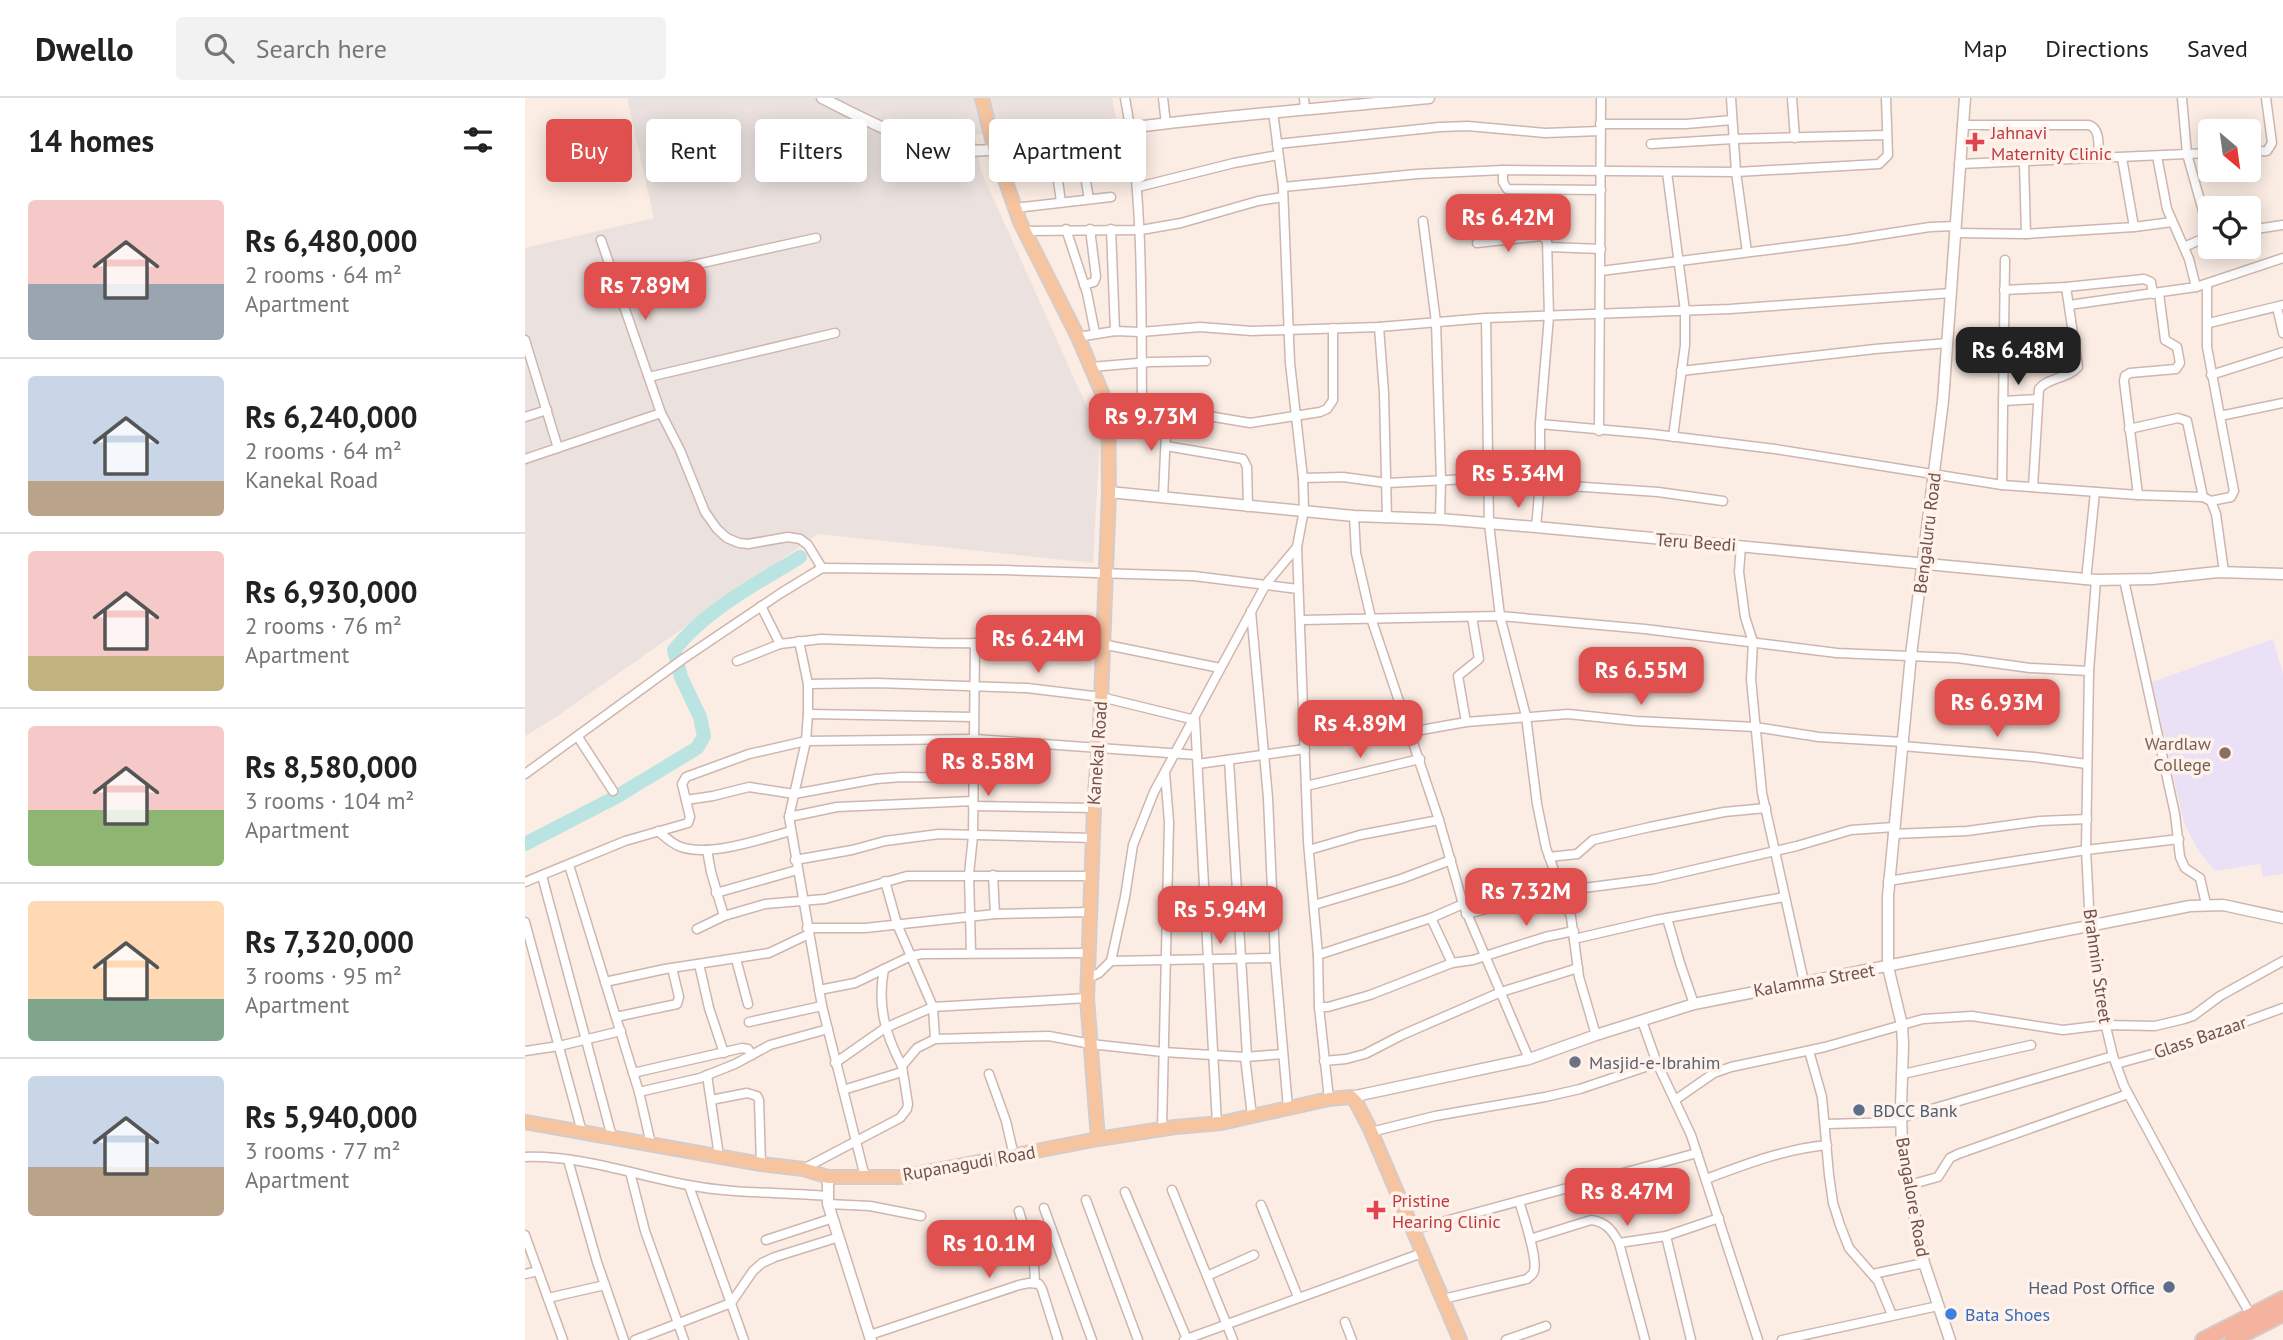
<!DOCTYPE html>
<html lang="en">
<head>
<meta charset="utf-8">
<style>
	:root { --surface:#fff; --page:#f2f2f2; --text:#222; --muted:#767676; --line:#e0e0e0; --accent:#df504f }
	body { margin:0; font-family:"PT Sans",sans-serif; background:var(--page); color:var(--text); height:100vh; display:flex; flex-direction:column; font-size:26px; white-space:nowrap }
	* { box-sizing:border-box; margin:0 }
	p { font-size:23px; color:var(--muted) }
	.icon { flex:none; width:38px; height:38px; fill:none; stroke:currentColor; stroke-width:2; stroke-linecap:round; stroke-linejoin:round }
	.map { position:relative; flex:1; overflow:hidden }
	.panel { display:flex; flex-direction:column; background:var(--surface); width:525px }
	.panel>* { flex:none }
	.guide { position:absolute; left:21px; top:21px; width:665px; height:63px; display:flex; gap:14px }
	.needle { width:46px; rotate:151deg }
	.buttons { position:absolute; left:1673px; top:21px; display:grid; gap:14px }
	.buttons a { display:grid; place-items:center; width:63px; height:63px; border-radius:7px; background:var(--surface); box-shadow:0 4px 18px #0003; font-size:35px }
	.price { position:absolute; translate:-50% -60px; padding:0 16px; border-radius:14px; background:var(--accent); color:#fff; font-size:23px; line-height:46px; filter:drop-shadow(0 2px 4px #0008) }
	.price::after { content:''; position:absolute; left:50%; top:42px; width:21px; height:16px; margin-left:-10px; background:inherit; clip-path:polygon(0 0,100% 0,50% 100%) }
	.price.active { background:#222; color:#fff }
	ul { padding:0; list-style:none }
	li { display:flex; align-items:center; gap:21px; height:175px; padding:0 28px }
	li+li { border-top:2px solid var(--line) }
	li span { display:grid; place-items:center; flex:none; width:196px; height:140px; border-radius:7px; color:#555 }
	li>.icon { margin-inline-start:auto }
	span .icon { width:84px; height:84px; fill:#fffc; stroke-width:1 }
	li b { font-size:30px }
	h2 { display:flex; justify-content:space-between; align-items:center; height:84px; padding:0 28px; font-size:30px }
	.pill { padding:0 24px; border-radius:7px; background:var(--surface); box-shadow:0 4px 18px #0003; font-size:24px; line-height:63px }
	.pill.active { background:var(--accent); color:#fff }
	header { display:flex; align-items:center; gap:42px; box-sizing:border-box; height:98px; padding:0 35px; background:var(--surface); border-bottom:2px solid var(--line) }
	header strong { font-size:33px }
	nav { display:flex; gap:38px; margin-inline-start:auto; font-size:24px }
	.search { width:490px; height:63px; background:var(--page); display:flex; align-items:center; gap:18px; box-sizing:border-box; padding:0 24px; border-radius:7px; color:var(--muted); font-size:26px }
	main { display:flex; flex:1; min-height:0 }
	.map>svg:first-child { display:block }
	.industrial { fill:#ebe2df }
	.education { fill:#eae1f7 }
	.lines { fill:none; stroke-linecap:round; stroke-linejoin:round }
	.river { stroke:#bae4e1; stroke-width:14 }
	.minor-casing { stroke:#ceb6ae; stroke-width:11 }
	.tertiary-casing { stroke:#ceb6ae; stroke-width:13 }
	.primary-casing { stroke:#d5cbc9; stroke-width:16 }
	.trunk-casing { stroke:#d5cbc9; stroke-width:18 }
	.minor { stroke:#fff; stroke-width:8 }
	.tertiary { stroke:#fff; stroke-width:10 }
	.primary { stroke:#f7c4a0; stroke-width:12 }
	.trunk { stroke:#f4b39f; stroke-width:14 }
	.health-dot { fill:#e0444e; stroke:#fef2ea; stroke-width:2.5 }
	.education-dot { fill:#8d6e63; stroke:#fef2ea; stroke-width:2.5 }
	.worship-dot { fill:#6b7280; stroke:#fef2ea; stroke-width:2.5 }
	.service-dot { fill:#5c6f8a; stroke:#fef2ea; stroke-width:2.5 }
	.shop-dot { fill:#3f7fe0; stroke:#fef2ea; stroke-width:2.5 }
	.labels { text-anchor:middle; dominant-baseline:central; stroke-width:7; stroke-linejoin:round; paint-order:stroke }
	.health-label { font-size:18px; fill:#be3a42; stroke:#fef2ea; text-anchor:start }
	.street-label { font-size:18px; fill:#72514b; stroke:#fef2ea }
	.education-label { font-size:18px; fill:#785e54; stroke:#fef2ea; text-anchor:end }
	.worship-label { font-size:18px; fill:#5b616d; stroke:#fef2ea; text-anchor:start }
	.service-label { font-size:18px; fill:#4e5e75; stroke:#fef2ea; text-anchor:start }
	.shop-label { font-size:18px; fill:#366cbe; stroke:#fef2ea; text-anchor:start }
</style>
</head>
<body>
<header>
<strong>Dwello</strong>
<div class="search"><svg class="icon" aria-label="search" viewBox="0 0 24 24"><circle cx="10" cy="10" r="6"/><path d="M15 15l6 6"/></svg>Search here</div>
<nav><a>Map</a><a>Directions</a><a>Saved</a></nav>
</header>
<main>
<section class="panel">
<h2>14 homes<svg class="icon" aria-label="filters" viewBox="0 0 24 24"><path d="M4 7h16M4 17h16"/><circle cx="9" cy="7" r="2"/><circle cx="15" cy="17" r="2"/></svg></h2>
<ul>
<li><span style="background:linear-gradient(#f6c9c9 60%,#9aa5b1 0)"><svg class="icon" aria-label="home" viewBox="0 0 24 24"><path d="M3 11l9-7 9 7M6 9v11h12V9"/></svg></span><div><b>Rs 6,480,000</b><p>2 rooms · 64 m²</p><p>Apartment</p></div></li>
<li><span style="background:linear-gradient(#c9d6e8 75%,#b9a48a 0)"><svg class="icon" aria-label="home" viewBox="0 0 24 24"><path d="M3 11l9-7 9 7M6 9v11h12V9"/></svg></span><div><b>Rs 6,240,000</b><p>2 rooms · 64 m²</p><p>Kanekal Road</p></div></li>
<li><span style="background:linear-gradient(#f6c9c9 75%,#c2b280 0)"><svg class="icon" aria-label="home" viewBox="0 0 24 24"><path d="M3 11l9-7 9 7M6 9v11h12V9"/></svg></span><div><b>Rs 6,930,000</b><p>2 rooms · 76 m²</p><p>Apartment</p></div></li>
<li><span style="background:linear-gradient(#f6c9c9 60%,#8fb573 0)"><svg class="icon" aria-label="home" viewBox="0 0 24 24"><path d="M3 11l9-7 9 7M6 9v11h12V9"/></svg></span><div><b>Rs 8,580,000</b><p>3 rooms · 104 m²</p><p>Apartment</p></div></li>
<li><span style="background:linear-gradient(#ffd9b3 70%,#7fa58c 0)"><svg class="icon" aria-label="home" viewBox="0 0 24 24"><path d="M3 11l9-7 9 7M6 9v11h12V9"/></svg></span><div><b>Rs 7,320,000</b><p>3 rooms · 95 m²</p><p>Apartment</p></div></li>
<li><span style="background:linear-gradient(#c9d6e8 65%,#b9a48a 0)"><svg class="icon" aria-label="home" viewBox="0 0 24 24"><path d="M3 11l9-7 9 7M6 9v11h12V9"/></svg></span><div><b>Rs 5,940,000</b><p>3 rooms · 77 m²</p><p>Apartment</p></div></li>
</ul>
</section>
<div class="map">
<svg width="1758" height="1242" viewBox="0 0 1758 1242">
	<rect width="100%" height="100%" fill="#fbede4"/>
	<path class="industrial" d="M102 0H587L591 20 450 37 456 73 575 338 568 465 293 436 31 619 0 638V150L129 120Z"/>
	<path class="education" d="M1748 541 1758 576V776L1738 779 1735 766 1690 773 1673 752 1659 725 1627 584Z"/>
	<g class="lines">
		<path class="river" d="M0 746 91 699 172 650 179 638 175 619 156 579 149 552C182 511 231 486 275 459"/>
		<g class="minor-casing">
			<g id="minor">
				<path d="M600 0C619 102 616 204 617 307"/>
				<path d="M638 0 641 26"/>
				<path d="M779 0 780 12"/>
				<path d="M1206 0 1211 74 1222 154"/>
				<path d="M1267 0 1270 40"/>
				<path d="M1657 0 1662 56 1685 138"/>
				<path d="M748 14 758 89 765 265 778 380 779 412 772 449 783 744 793 857 794 909 804 1001"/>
				<path d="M1075 26H1161L1207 22"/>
				<path d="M1437 27H1564C1576 31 1573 49 1574 60"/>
				<path d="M553 38 564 101"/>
				<path d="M527 41 536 104"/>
				<path d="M752 46 915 29 943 28 1020 35 1075 33"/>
				<path d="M1126 46 1208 41 1362 37"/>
				<path d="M1724 54 1742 53 1747 45 1741 0"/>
				<path d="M1632 58 1642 111 1664 161 1671 189"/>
				<path d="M1434 66 1685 55"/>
				<path d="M978 72V84L982 91 1076 92"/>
				<path d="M1142 74 1160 213V247L1148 339"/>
				<path d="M613 89 709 65 753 57"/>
				<path d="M758 89 892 76 978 72 1211 74 1354 66 1363 57 1361 0"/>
				<path d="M490 110 586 99"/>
				<path d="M898 123 911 224 916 382 915 421"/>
				<path d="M1609 129 1647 124"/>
				<path d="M541 131 562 195 570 235"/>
				<path d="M586 131 590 233"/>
				<path d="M1724 132 1758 127"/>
				<path d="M499 133 616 132 656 125 733 103 758 99"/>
				<path d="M1430 135 1501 136 1499 64"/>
				<path d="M1501 136 1609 129 1597 60"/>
				<path d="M76 142 136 315 155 352 180 414 192 431 202 440 214 445 223 446 263 439 275 441 283 447 297 470"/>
				<path d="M952 145 1016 138 1022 142 1024 218 1015 326"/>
				<path d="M1024 149 1076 151"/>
				<path d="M1659 149 1684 138"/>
				<path d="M1076 173 1321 142 1405 129 1430 128"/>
				<path d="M91 184 291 140"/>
				<path d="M559 187 569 184 571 179 565 131"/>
				<path d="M1682 187V249L1709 393 1706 399 1686 403"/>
				<path d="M1479 192 1541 189 1619 181 1626 184 1628 196"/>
				<path d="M1544 207 1671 189 1758 160"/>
				<path d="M1752 209 1758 235"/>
				<path d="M961 220 964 426 975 518 1001 618 1012 706 1021 750 1046 819 1054 879 1071 937"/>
				<path d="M1684 225 1758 207"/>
				<path d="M854 229 859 295 862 420"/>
				<path d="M553 239 590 233 616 234 675 229 727 233 854 229 961 220 1205 211 1426 195"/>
				<path d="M0 242 33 350"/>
				<path d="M566 269 625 264 681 263"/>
				<path d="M1156 273 1350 251 1423 245"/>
				<path d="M1686 277 1758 254"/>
				<path d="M124 279 310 235"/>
				<path d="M1478 303 1512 301"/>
				<path d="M583 309 624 308 725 325 795 314 802 311 808 302V230"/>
				<path d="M1695 318 1758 305"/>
				<path d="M0 319 22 312"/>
				<path d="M1604 331 1653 320 1662 323 1678 399"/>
				<path d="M1074 333 1076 0"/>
				<path d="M641 348 718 361 722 369 723 409"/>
				<path d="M0 361 136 315"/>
				<path d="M778 380 818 379 862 385 963 380"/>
				<path d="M1015 386 1133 394 1198 403"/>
				<path d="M1477 387 1480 162"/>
				<path d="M1508 389 1514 291C1523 279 1543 281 1553 269L1541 189"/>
				<path d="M1613 397 1599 283 1600 278 1605 275 1651 271 1655 265 1652 249 1640 242 1634 195"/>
				<path d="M638 400 642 311"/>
				<path d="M829 418 831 455 846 520 914 722 938 806 1004 961"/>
				<path d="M1011 429 1015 386V326L1127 336 1250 351 1477 387 1613 397 1678 399 1686 403 1691 416 1699 474"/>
				<path d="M1216 448 1214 474 1220 519 1228 544 1226 581 1237 695 1279 884"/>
				<path d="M1561 482 1570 394"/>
				<path d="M1571 482 1564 573 1561 752 1565 828 1577 912 1588 958 1599 988 1674 1127 1727 1219"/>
				<path d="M1599 482 1650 716 1655 759 1660 770 1675 780 1681 806"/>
				<path d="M236 508 255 546"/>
				<path d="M726 513 743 700 750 860 763 1010"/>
				<path d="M777 522 975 518 1120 531 1312 555 1432 560 1505 570 1564 573"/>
				<path d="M274 543 283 586V616L281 643 264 719 297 908 340 1079"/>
				<path d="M212 563 255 546 296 541 412 545 577 546 695 570"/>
				<path d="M283 586 352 585 502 590 576 599 670 622 692 1026"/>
				<path d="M283 616 448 619"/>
				<path d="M941 624 933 578 954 561 947 519"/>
				<path d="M885 634 941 624 1043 616 1111 623 1230 629 1294 639 1378 644"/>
				<path d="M53 639 88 693"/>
				<path d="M1377 648 1509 659 1562 666"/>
				<path d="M704 662 722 958"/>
				<path d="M673 666 780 651"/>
				<path d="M0 676 158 561 256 495 297 470 479 472 669 478 773 491"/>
				<path d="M781 688 895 661"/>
				<path d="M161 702 188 698 224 689 269 696 351 681 377 679 449 680"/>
				<path d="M448 708 569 710"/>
				<path d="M264 719 312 709 448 703"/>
				<path d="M133 733C140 739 147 746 156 749 186 759 236 741 266 733"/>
				<path d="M1368 736 1442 733 1515 723 1562 721"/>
				<path d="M182 752 186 774 199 818"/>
				<path d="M784 752 835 737 914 722"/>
				<path d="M1024 759 1052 756 1068 742 1125 729 1199 714 1241 710"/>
				<path d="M270 762 327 752 360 743 414 736 568 740"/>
				<path d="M44 767 114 994 126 1046"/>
				<path d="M468 777 470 816"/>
				<path d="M17 778 87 1039"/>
				<path d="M360 783 372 826 408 909 410 941"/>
				<path d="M1363 783 1561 752 1654 741"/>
				<path d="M0 784 100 743 163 725 165 719 157 686 161 679 224 656 281 643 450 641 672 657"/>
				<path d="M191 795 272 772"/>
				<path d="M789 807 876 781 926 762"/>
				<path d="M941 816 1035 793 1129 781 1272 748 1326 732 1369 729"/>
				<path d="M906 820 927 865"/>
				<path d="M1142 820 1155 865 1169 906"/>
				<path d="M0 824 57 1034"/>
				<path d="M282 830H340L470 816 565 814"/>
				<path d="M172 831 199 818 240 806 300 801 382 778H566"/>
				<path d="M1049 841 1131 822 1259 799"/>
				<path d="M446 855 444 776 448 738 450 545"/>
				<path d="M793 857 906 820 938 806"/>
				<path d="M211 861 223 906"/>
				<path d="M586 863 750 860"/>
				<path d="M174 866 184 910 199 955"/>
				<path d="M359 871C352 907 360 936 377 968"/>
				<path d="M564 880 574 875 586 863 600 799 608 747 629 694 741 486 772 449"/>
				<path d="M80 884 140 871 244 855 284 836"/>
				<path d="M294 892 330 885 386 858 397 856 563 855"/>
				<path d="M794 909H803L845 897 927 865 948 862 1020 839 1049 833"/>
				<path d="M91 919 152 906 154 899 147 870"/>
				<path d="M1117 923 1132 965 1166 1037 1233 1242"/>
				<path d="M224 924 297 908"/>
				<path d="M0 953 34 948 96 933"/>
				<path d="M1284 953 1297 999 1304 1077 1308 1105 1315 1127 1324 1150 1353 1183 1367 1217"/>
				<path d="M720 959 727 1018"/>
				<path d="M799 963 821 961 840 956 877 937 976 894 1053 870"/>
				<path d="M310 965 360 930 408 909 562 900"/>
				<path d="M1591 966 1642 952 1758 910"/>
				<path d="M108 975 217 950 223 951 227 957"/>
				<path d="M464 976 481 1023 489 1058"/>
				<path d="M1378 976 1506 947"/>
				<path d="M182 977 194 1058"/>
				<path d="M318 992 377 974"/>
				<path d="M114 994 175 980 210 966 245 947 303 931"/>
				<path d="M186 1002 222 995 232 998 234 1002 236 1066"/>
				<path d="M1150 1002 1189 975 1206 969 1300 949 1398 921 1447 918 1538 932 1580 927 1630 928 1659 921 1668 918 1695 898 1758 863"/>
				<path d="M1376 1020 1588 958"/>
				<path d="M1301 1026 1376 1024"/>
				<path d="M637 1030 644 724 640 675"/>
				<path d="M846 1034 910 1018 1020 999 1055 991 1132 965"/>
				<path d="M0 1059C55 1057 110 1077 163 1087 209 1096 255 1094 302 1098"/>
				<path d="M43 1062 72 1164 99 1242"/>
				<path d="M278 1071 375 1020 382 1011 383 1006 377 968 392 950 410 941 524 938 566 946 638 954 720 959 758 956"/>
				<path d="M105 1074 120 1133 159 1242"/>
				<path d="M1181 1081C1221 1066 1260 1051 1302 1047"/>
				<path d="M1384 1087 1413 1079 1425 1060 1433 1056 1603 996"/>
				<path d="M164 1088 219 1242"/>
				<path d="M647 1092 708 1242"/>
				<path d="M600 1094 662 1241"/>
				<path d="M561 1102 613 1242"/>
				<path d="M303 1106 345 1108 396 1118"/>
				<path d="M736 1107 773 1199"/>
				<path d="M519 1110 567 1242"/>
				<path d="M494 1113 509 1166 510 1185"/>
				<path d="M887 1132 1172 1055"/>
				<path d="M0 1137 38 1242"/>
				<path d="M1141 1138 1166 1242"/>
				<path d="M1005 1141 1066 1122C1081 1124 1087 1132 1094 1145L1120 1242"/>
				<path d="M241 1142 308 1120"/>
				<path d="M1094 1145 1141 1138 1194 1120"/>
				<path d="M0 1176 13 1173"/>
				<path d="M1348 1176 1399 1165"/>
				<path d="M682 1178 729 1157"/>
				<path d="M23 1200 80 1187"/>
				<path d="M918 1201 1002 1181C1005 1178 1008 1177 1009 1173 1013 1160 998 1117 994 1103"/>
				<path d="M820 1224 827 1242"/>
				<path d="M345 1237 494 1187 504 1185 514 1186 517 1191 533 1242"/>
				<path d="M110 1242 206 1205 228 1173 237 1165 250 1159 314 1139"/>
				<path d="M659 1242 897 1155"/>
				<path d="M981 1242 1021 1228"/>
				<path d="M1257 1242 1413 1208"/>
			</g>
		</g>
		<g class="tertiary-casing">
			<g id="tertiary">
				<path d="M297 0C337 20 389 49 435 52 466 55 494 47 524 42 550 37 577 34 603 30 703 17 803 10 904 0"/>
				<path d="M584 394 829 418 915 421 1011 429 1571 482 1627 481 1693 474 1758 476"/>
				<path d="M826 999 1004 961 1071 937 1169 906 1665 808 1698 807 1758 820"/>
				<path d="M303 1079V1106L346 1242"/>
				<path d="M1425 1242 1399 1165 1377 1056 1376 1009 1378 947 1377 927 1363 869V798L1386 557 1418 303 1440 0"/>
			</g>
		</g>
		<g class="primary-casing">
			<g id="primary">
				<path d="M457 0 470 53 495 124 553 239 583 309 584 394 575 628 569 710 562 900 573 1041"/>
				<path d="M0 1024 236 1066 278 1071 303 1079H376L573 1041 650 1029 696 1025 804 1001 826 999 831 1004 845 1031 935 1242"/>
			</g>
		</g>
		<g class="trunk-casing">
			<g id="trunk">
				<path d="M1678 1242 1758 1201"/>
				<path d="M1707 1242 1758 1216"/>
			</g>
		</g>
		<use href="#minor" class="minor"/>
		<use href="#tertiary" class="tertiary"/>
		<use href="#primary" class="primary"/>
		<use href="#trunk" class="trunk"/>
	</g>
	<g class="health-dot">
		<path d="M1446.5 33.5h7v7h7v7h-7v7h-7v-7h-7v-7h7z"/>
		<path d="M847.5 1101.5h7v7h7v7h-7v7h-7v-7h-7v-7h7z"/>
	</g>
	<circle class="education-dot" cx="1700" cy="655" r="7"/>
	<circle class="worship-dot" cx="1050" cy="964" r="7"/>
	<g class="service-dot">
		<circle cx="1334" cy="1012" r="7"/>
		<circle cx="1644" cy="1189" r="7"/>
	</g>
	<circle class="shop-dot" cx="1426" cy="1216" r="7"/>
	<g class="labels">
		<g class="health-label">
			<text x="1466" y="34">Jahnavi<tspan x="1466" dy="21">Maternity Clinic</tspan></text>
			<text x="867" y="1102">Pristine<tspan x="867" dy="21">Hearing Clinic</tspan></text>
		</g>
		<g class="street-label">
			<text transform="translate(1402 435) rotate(-83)">Bengaluru Road</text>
			<text transform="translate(1171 444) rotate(4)">Teru Beedi</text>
			<text transform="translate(572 655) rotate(-86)">Kanekal Road</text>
			<text transform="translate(1573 868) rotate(82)">Brahmin Street</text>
			<text transform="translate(1289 882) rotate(-10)">Kalamma Street</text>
			<text transform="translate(1675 939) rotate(-19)">Glass Bazaar</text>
			<text transform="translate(444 1065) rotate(-10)">Rupanagudi Road</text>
			<text transform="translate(1388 1099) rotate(80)">Bangalore Road</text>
		</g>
		<g class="education-label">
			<text x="1686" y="645">Wardlaw<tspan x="1686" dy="21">College</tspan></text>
		</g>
		<g class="worship-label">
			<text x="1064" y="964">Masjid-e-Ibrahim</text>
		</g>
		<g class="service-label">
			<text x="1348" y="1012">BDCC Bank</text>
			<text x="1630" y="1189" text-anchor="end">Head Post Office</text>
		</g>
		<g class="shop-label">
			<text x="1440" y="1216">Bata Shoes</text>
		</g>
	</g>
</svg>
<div class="buttons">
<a><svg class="needle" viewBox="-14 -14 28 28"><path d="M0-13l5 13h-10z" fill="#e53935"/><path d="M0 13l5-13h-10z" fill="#767676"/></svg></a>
<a><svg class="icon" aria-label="locate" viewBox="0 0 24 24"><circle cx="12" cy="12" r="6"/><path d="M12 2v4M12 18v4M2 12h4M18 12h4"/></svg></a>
</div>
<b class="price" style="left:983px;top:156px">Rs 6.42M</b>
<b class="price" style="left:120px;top:224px">Rs 7.89M</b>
<b class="price active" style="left:1493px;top:289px">Rs 6.48M</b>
<b class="price" style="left:626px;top:355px">Rs 9.73M</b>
<b class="price" style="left:993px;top:412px">Rs 5.34M</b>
<b class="price" style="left:513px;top:577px">Rs 6.24M</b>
<b class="price" style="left:1116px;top:609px">Rs 6.55M</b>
<b class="price" style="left:1472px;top:641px">Rs 6.93M</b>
<b class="price" style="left:835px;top:662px">Rs 4.89M</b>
<b class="price" style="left:463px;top:700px">Rs 8.58M</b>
<b class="price" style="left:1001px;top:830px">Rs 7.32M</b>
<b class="price" style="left:695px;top:848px">Rs 5.94M</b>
<b class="price" style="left:1102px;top:1130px">Rs 8.47M</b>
<b class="price" style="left:464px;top:1182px">Rs 10.1M</b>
<div class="guide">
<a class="pill active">Buy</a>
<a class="pill">Rent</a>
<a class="pill">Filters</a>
<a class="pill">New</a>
<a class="pill">Apartment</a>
</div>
</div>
</main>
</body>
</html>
